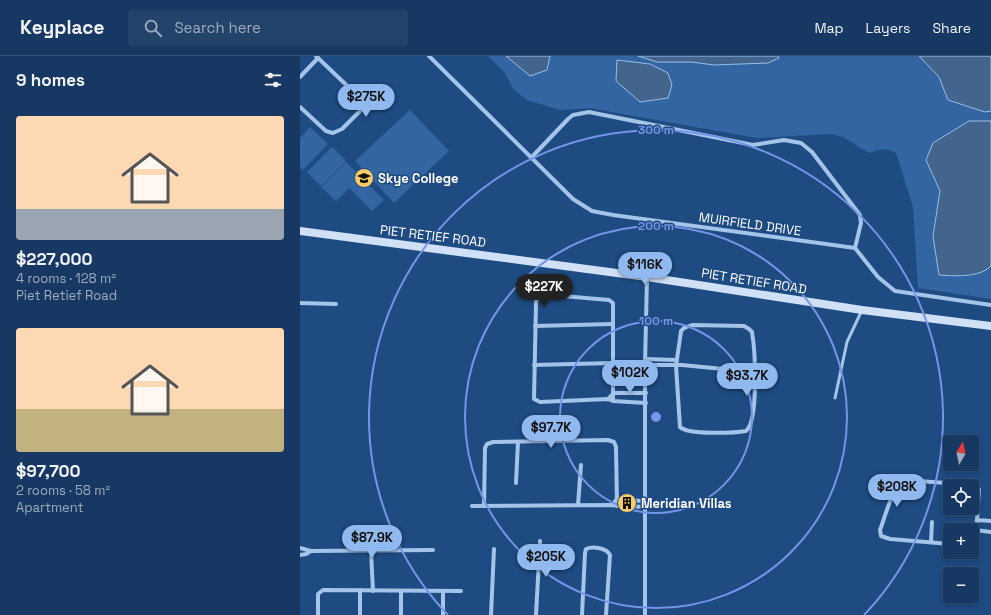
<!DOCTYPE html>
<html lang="en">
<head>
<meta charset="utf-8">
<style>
	:root { --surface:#163862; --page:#23436b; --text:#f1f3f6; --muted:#9eacbe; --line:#355277; --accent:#90b9f0 }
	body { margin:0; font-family:"Space Grotesk",sans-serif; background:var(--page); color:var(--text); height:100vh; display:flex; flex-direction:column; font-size:15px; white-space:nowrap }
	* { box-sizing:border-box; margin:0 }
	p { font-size:13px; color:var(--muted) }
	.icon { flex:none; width:22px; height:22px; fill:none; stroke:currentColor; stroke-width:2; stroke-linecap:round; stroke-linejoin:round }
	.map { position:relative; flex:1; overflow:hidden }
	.side { display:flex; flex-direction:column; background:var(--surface); width:300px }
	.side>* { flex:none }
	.needle { width:26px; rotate:9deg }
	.buttons { position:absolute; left:643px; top:379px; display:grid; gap:8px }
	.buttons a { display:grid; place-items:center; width:36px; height:36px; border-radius:4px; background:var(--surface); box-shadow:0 2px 6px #0003,0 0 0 1px var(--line); font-size:20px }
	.price { position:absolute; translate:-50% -34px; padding:0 9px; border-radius:14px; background:var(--accent); color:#111; font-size:13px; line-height:26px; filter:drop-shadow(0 1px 2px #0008) }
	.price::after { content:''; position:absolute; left:50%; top:24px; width:12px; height:9px; margin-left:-6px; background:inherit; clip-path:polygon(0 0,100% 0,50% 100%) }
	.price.on { background:#222; color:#fff }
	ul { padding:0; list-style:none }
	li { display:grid; align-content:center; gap:8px; height:212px; padding:0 16px }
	li span { display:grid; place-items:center; height:124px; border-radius:4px; color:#555 }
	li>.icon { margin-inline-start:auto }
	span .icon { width:72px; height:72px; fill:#fffc; stroke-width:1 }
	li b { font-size:17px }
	h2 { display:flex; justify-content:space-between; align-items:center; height:48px; padding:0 16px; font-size:17px }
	header { display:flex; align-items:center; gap:24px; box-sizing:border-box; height:56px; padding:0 20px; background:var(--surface); border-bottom:1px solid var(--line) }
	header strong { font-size:19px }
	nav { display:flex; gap:22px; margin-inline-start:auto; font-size:14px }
	.search { width:280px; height:36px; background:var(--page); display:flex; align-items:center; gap:10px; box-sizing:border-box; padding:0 14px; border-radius:4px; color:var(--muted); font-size:15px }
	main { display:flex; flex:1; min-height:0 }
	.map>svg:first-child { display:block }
	.green { fill:#3265a1 }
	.water { fill:#43648c; stroke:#98bfeb }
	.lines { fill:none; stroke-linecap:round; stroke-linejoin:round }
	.lane { stroke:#a5c4e9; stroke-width:3 }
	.street { stroke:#a5c4e9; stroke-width:4 }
	.secondary { stroke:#d0e1f7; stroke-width:8 }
	.ring { fill:none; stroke:#7795e8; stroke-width:2 }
	.labels { text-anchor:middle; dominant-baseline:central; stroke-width:3; stroke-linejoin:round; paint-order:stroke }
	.poi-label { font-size:13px; font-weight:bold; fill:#fff; stroke:#1e4b82; text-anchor:start }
	.street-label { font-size:13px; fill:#fff; stroke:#1e4b82 }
	.centre { fill:#7795e8; stroke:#1e4b82; stroke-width:2 }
	.ring-label { font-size:12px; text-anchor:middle; font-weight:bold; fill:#7795e8; stroke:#1e4b82; stroke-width:3; stroke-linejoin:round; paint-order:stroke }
</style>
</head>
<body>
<header>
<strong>Keyplace</strong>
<div class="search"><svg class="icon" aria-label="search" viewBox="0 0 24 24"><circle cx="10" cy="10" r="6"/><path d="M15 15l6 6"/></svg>Search here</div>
<nav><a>Map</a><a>Layers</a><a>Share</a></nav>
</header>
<main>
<section class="side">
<h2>9 homes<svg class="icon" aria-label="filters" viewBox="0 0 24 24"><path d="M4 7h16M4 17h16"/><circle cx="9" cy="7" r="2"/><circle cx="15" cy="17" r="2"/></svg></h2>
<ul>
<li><span style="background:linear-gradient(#ffd9b3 75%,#9aa5b1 0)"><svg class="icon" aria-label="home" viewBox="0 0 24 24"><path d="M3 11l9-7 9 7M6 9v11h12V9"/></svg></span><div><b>$227,000</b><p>4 rooms · 128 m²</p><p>Piet Retief Road</p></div></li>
<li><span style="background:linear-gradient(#ffd9b3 65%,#c2b280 0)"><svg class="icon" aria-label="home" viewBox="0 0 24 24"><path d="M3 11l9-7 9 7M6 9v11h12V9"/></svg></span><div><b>$97,700</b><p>2 rooms · 58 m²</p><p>Apartment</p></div></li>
</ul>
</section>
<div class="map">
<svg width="691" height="559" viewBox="0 0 691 559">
	<rect width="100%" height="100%" fill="#1e4b82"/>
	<g class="green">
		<path d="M188 0H691V243L618 232 613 151 596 97C586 91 580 93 569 97L543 81 531 78 456 82 290 52 260 54 227 44 213 33 205 17Z"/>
		<path d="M110 54 149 95 94 147 55 105Z"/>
		<path d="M10 71 28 88 3 114 0 111V82Z"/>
		<path d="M32 91 46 105 21 130 7 116Z"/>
		<path d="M46 106 84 144 72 155 49 132 36 145 21 131Z"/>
	</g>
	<g class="water">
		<path d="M206 0H250L247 14 230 20Z"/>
		<path d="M338 0H478L479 2 468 7 414 9 392 6H357Z"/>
		<path d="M619 0H691V55L685 56 648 44 639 21Z"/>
		<path d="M317 4 350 8 368 17 372 29 368 42 340 46 316 25Z"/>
		<path d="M669 65H691V210C679 222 654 220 639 219L633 180 640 135 626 104 633 87Z"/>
	</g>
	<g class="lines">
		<path class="lane" d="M535 342 547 286 562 254"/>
		<g class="street">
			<path d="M129 0 273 143 292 155 313 159 555 192 578 221 595 235 691 249"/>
			<path d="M0 21 18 2"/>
			<path d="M0 51 26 75 33 77 42 73 64 51 62 44 16 0"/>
			<path d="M231 102 268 63 273 59 289 56 453 89 484 84 501 87 512 96 560 159 561 167 555 192"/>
			<path d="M0 247 36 248"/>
			<path d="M392 269 444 270 449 273 452 276C455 293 459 365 446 375 434 377 388 379 380 371L376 310 381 275 384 272Z"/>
			<path d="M235 270 313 268"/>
			<path d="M345 303 377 304"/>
			<path d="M234 309 313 307"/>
			<path d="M345 309H382L423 313 454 312"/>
			<path d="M308 343 314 337H346"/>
			<path d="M313 345V247L309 244 239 238 236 246 234 343 240 346 308 343 313 345 346 347"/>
			<path d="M216 427 218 386"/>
			<path d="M315 445 317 444 345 445"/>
			<path d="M278 449 281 409"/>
			<path d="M172 450 310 449 345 451"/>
			<path d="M184 450 185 392 187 388 193 386 308 384 314 386 316 391 317 450"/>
			<path d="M677 464 691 465"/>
			<path d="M676 474 691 476"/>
			<path d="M631 486 632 466"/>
			<path d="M650 488 590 483 581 480 580 474C585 461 593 428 606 424L672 429 679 433 677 464 672 488"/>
			<path d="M0 492 11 495 133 494"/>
			<path d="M71 495 73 535"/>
			<path d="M0 499 6 498 11 495"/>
			<path d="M60 534V559"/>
			<path d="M18 559V538L23 534 161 535"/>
			<path d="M101 559V535"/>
			<path d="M143 559V535"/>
			<path d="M191 559 194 493"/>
			<path d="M236 559 240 485"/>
			<path d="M282 559 285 497 286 493C293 490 307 492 310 499L306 559"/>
			<path d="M345 559V309L347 221"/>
		</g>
		<path class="secondary" d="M0 175 347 221 562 254 691 270"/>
	</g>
	<g class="ring">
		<circle cx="356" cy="361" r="96"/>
		<circle cx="356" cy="361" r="191"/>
		<path d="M148 559A287 287 0 1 1 564 559"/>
	</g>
	<defs>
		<g id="school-disc" transform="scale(1)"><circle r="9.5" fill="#f8cb64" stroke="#1e4b82"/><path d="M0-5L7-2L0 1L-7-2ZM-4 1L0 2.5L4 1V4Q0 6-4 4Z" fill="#111"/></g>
		<g id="building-disc" transform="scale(1)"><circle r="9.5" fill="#f8cb64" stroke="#1e4b82"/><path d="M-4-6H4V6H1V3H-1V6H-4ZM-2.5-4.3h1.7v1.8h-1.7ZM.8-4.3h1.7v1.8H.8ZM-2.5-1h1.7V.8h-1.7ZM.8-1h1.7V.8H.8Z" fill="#111"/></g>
	</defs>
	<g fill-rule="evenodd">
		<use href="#school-disc" x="64" y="122"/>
		<use href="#building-disc" x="327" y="447"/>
	</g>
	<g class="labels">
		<g class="poi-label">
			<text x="78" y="122">Skye College</text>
			<text x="341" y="447">Meridian Villas</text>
		</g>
		<g class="street-label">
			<text transform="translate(450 168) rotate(8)">MUIRFIELD DRIVE</text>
			<text transform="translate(133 180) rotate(7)">PIET RETIEF ROAD</text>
			<text transform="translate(454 225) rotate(9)">PIET RETIEF ROAD</text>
		</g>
	</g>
	<circle cx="356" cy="361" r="6" class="centre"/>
	<g class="ring-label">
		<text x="356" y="78">300 m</text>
		<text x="356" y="174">200 m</text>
		<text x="356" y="269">100 m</text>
	</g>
</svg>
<div class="buttons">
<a><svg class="needle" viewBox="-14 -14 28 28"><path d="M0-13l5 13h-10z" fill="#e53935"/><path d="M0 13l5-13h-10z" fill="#9eacbe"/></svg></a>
<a><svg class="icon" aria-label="locate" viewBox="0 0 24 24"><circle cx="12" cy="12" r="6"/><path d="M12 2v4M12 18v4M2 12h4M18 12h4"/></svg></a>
<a>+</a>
<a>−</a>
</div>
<b class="price" style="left:66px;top:62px">$275K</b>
<b class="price" style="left:345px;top:230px">$116K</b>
<b class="price on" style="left:244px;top:252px">$227K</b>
<b class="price" style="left:330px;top:338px">$102K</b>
<b class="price" style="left:447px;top:341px">$93.7K</b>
<b class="price" style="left:251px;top:393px">$97.7K</b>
<b class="price" style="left:597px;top:452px">$208K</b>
<b class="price" style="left:72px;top:503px">$87.9K</b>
<b class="price" style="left:246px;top:522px">$205K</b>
</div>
</main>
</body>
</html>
